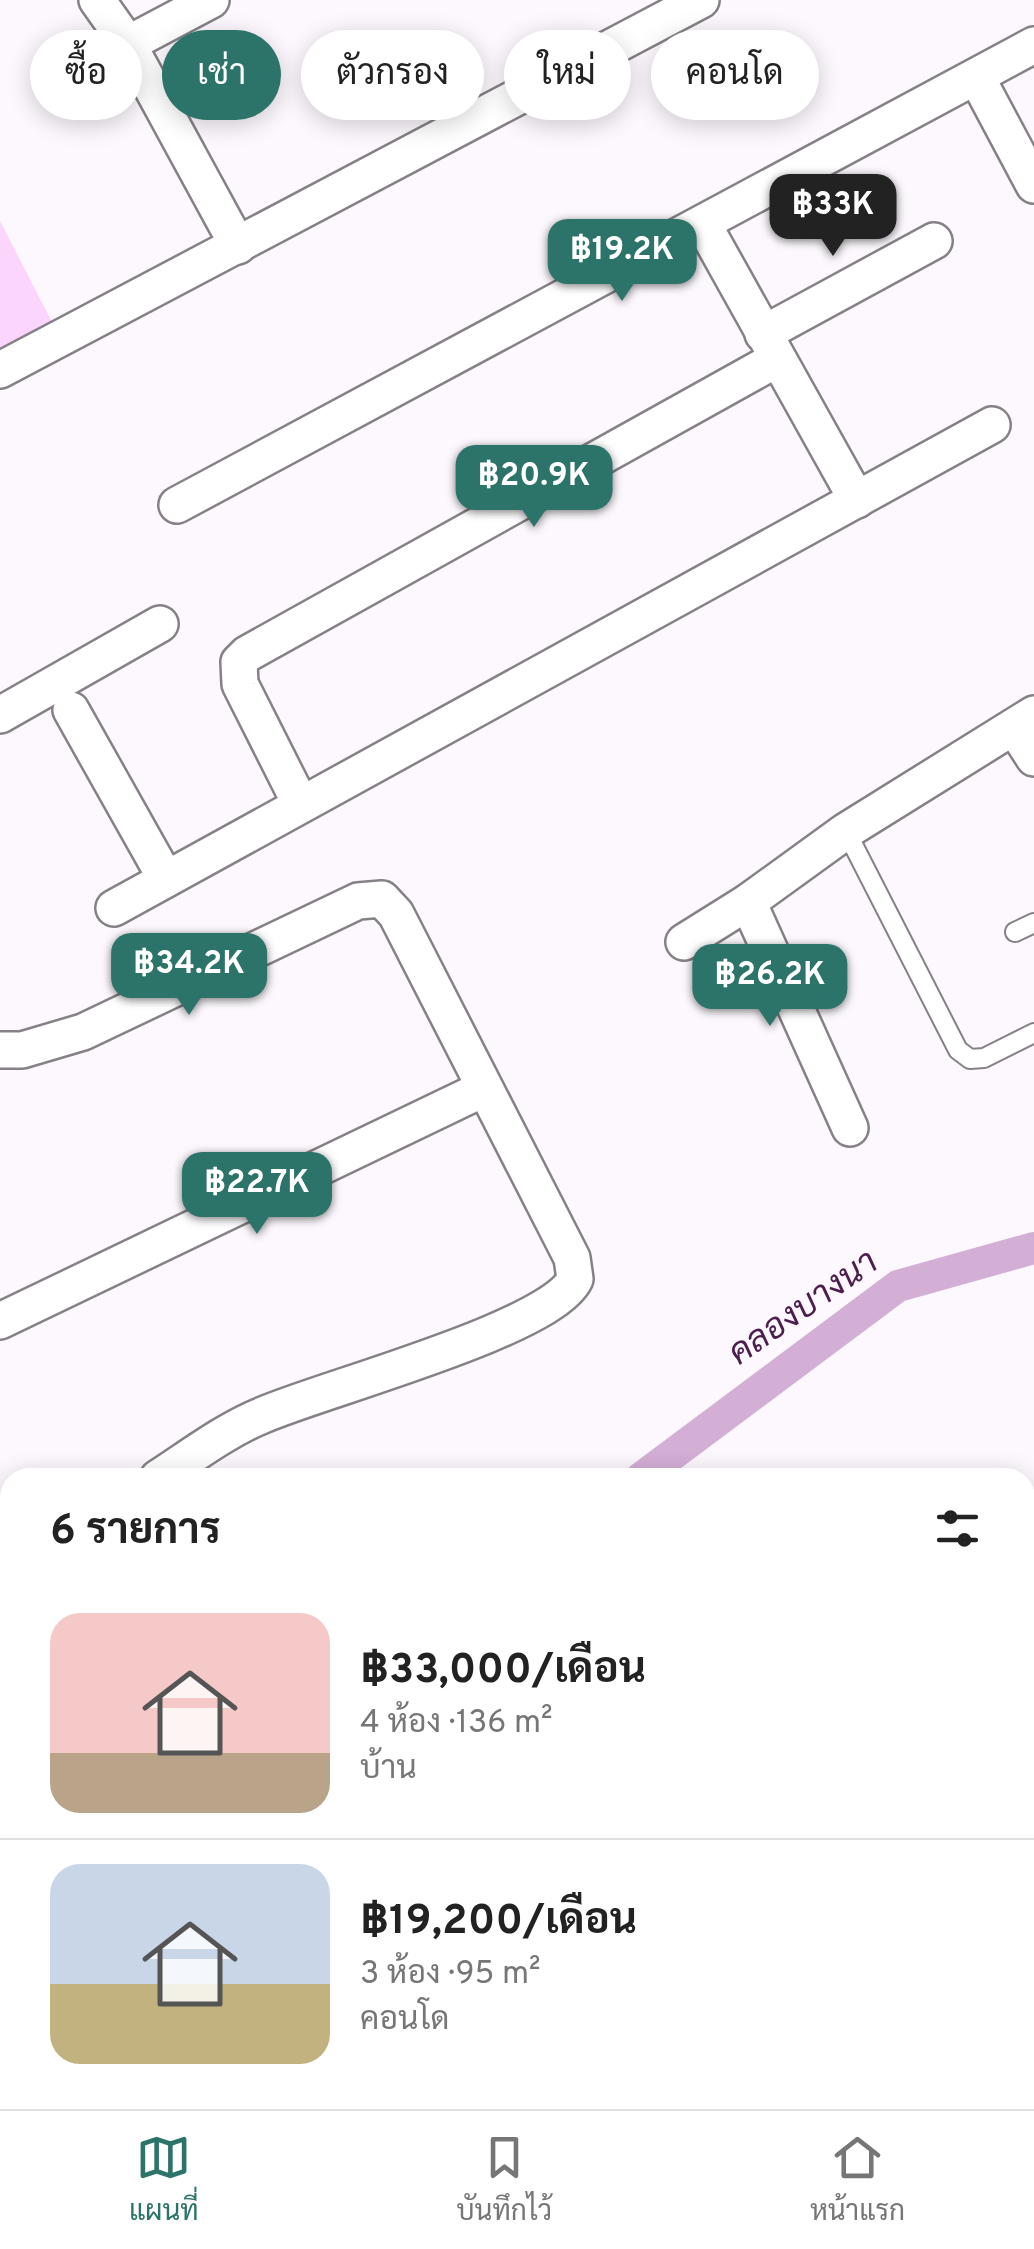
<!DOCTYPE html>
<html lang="th">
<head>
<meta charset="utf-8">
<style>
	:root { --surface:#fff; --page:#f2f2f2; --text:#222; --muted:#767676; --line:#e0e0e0; --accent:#2c736a }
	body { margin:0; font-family:Overpass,Sarabun,sans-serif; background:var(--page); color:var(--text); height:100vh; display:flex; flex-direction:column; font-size:38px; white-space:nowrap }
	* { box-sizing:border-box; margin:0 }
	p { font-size:32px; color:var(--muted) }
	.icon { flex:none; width:55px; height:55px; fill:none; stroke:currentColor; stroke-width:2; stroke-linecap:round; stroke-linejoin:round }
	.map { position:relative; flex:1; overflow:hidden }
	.side { position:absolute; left:0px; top:1468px; width:1035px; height:642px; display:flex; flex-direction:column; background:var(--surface); border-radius:30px 30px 0 0; box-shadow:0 5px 25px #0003 }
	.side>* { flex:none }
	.hud { position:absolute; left:30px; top:30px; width:975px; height:90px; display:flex; gap:20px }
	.price { position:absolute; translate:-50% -85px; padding:0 22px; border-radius:20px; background:var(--accent); color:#fff; font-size:32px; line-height:65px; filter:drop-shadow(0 2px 5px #0008) }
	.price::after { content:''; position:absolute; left:50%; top:60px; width:30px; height:22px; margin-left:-15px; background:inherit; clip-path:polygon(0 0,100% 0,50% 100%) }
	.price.on { background:#222; color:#fff }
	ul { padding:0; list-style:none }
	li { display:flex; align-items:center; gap:30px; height:250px; padding:0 50px }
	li+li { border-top:2px solid var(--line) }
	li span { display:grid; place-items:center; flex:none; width:280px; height:200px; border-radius:30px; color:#555 }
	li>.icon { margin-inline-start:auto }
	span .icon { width:120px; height:120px; fill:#fffc; stroke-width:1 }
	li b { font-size:42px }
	h2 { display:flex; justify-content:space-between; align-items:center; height:120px; padding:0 50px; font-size:42px }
	.tag { padding:0 35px; border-radius:45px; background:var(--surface); box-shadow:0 5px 25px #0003; font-size:35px; line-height:90px }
	.tag.on { background:var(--accent); color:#fff }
	.dock { display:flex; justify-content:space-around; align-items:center; height:140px; border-top:2px solid var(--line); background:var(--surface); font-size:28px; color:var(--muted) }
	.dock a { display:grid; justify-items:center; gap:5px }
	.dock .on { color:var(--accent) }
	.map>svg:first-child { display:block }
	.green { fill:#fcd5fd }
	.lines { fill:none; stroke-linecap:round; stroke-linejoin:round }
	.canal { stroke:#d3aed5; stroke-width:32 }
	.building { fill:#99dacf; stroke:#808786; stroke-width:2.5 }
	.service-casing { stroke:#868186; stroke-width:22 }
	.minor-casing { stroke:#868186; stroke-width:40 }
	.service { stroke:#fff; stroke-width:18 }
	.minor { stroke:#fff; stroke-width:35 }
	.labels { text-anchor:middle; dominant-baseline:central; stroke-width:10; stroke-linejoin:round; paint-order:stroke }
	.water-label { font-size:35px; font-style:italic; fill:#4b1e4e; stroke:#fcf8fd }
</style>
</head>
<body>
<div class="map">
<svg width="1034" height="2109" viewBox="0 0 1034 2109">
	<rect width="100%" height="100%" fill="#fcf8fd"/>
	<path class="green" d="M0 221 52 322 0 348Z"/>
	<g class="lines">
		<g class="canal">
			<path d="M641 1478 898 1286 1034 1248"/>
			<path d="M0 1786 10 1784"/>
		</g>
	</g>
	<path class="building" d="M533 2100H558L562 2109H526L524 2104Z"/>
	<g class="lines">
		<g class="service-casing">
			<g id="service">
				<path d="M846 831 958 1050 970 1059 984 1058 1034 1033"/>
				<path d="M1015 932 1034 923"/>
			</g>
		</g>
		<g class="minor-casing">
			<g id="minor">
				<path d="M97 0 128 44 238 246"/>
				<path d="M128 44 211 0"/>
				<path d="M977 78 1034 185"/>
				<path d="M703 224 857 500"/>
				<path d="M763 334 934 241"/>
				<path d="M0 370 701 0"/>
				<path d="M177 505 1034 45"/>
				<path d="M71 710 166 879"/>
				<path d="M0 715 160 624"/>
				<path d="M1014 727 1034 758"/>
				<path d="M300 803 240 684 239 662 247 654 777 359"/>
				<path d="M748 902 850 1128"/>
				<path d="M114 908 992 425"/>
				<path d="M684 942 748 902 846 831 1034 714"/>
				<path d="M0 1050H22L83 1032 358 901 382 899 396 914 572 1258 575 1279C552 1329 322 1389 263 1415 226 1430 192 1456 158 1478"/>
				<path d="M0 1321 483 1089"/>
				<path d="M1025 1536 1034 1532"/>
				<path d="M0 1574 10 1569"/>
				<path d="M1025 1912 1034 1907"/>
				<path d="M90 2100V2109"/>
				<path d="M711 2100 714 2109"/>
				<path d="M614 2109 634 2100"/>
			</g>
		</g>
		<use href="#service" class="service"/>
		<use href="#minor" class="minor"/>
	</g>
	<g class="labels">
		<g class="water-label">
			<text transform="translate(804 1309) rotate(-35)">คลองบางนา</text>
		</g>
	</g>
</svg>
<b class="price on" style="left:833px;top:259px">฿33K</b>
<b class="price" style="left:622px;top:304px">฿19.2K</b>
<b class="price" style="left:534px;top:530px">฿20.9K</b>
<b class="price" style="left:189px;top:1018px">฿34.2K</b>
<b class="price" style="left:770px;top:1029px">฿26.2K</b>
<b class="price" style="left:257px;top:1237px">฿22.7K</b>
<div class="hud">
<a class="tag">ซื้อ</a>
<a class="tag on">เช่า</a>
<a class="tag">ตัวกรอง</a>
<a class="tag">ใหม่</a>
<a class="tag">คอนโด</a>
</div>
<section class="side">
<h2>6 รายการ<svg class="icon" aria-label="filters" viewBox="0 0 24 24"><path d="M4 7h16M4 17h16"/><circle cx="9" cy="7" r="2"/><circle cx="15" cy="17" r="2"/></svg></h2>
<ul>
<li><span style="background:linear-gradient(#f6c9c9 70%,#b9a48a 0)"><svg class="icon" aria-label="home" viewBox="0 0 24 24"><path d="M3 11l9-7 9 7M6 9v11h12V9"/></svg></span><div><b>฿33,000/เดือน</b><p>4 ห้อง · 136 m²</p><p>บ้าน</p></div></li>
<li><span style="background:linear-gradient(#c9d6e8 60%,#c2b280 0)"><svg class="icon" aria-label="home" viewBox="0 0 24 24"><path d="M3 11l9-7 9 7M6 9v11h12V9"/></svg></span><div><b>฿19,200/เดือน</b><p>3 ห้อง · 95 m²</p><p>คอนโด</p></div></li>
</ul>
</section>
</div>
<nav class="dock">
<a class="on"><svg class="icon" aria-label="map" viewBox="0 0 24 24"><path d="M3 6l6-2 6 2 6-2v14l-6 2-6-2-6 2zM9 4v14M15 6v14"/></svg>แผนที่</a>
<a><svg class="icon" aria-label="saved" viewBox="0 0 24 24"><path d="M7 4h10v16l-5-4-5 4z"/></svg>บันทึกไว้</a>
<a><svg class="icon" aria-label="home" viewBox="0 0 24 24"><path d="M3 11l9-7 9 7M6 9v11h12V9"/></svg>หน้าแรก</a>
</nav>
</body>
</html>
